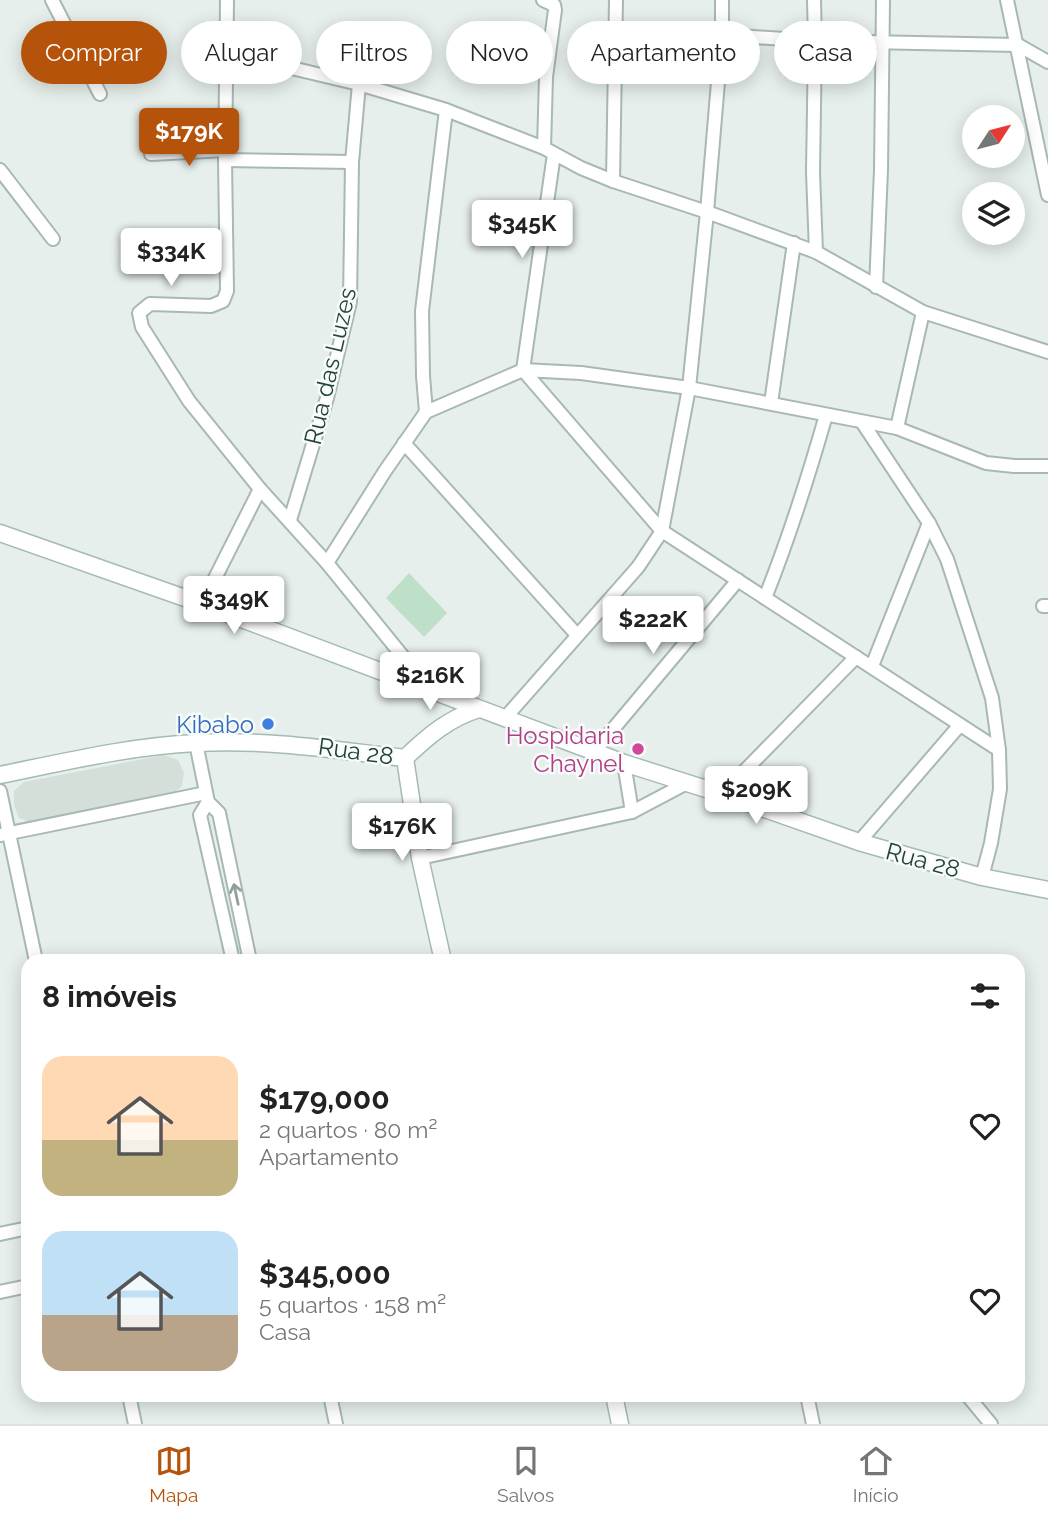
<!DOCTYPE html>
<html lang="pt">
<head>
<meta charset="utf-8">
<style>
	:root { --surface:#fff; --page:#f6f6f6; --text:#222; --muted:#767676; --line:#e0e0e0; --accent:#b45309 }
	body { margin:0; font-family:Raleway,sans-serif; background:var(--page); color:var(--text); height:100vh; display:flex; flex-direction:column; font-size:26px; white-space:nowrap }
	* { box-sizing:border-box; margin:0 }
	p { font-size:23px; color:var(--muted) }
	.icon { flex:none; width:38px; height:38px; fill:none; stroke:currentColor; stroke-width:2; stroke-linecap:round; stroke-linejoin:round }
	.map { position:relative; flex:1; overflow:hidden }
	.panel { position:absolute; left:21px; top:954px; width:1004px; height:448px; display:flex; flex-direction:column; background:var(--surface); border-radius:21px; box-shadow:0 4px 18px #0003 }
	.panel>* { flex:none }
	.hud { position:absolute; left:21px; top:21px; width:1006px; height:63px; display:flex; gap:14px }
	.needle { width:46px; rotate:54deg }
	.fabs { position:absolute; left:962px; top:105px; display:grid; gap:14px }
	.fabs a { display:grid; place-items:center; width:63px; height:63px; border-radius:50%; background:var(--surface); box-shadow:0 4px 18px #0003; font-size:35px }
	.price { position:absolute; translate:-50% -60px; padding:0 16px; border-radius:7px; background:#fff; color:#222; font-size:23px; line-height:46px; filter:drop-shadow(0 2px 4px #0008) }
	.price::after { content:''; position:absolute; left:50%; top:42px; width:21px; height:16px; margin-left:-10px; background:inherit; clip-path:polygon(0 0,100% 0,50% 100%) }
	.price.on { background:var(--accent); color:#fff }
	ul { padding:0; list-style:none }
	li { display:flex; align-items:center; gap:21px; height:175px; padding:0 21px }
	li span { display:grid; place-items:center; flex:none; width:196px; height:140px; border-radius:21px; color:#555 }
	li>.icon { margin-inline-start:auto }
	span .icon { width:84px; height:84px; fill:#fffc; stroke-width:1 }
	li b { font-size:30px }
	h2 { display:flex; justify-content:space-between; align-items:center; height:84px; padding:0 21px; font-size:30px }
	.chip { padding:0 24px; border-radius:32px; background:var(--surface); box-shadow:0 4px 18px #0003; font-size:24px; line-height:63px }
	.chip.on { background:var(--accent); color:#fff }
	.menu { display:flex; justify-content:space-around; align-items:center; height:98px; border-top:2px solid var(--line); background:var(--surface); font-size:19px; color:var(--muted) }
	.menu a { display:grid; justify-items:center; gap:4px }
	.menu .on { color:var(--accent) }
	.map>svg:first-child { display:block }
	.built { fill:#d4dfda }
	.pitch { fill:#bfe0c8 }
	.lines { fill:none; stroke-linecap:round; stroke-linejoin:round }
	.street-casing { stroke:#a8b8b2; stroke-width:16 }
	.secondary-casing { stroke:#a4bbb3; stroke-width:19 }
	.street { stroke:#fff; stroke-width:12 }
	.secondary { stroke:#fff; stroke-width:16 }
	.oneway { stroke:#92a09c }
	.shop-dot { fill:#3f7fe0; stroke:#f7fbf9; stroke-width:2.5 }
	.hotel-dot { fill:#d1479c; stroke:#f7fbf9; stroke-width:2.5 }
	.labels { text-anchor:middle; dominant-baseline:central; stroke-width:5; stroke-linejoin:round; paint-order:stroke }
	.street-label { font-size:24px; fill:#24423a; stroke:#f7fbf9 }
	.shop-label { font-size:24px; fill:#366cbe; stroke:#f7fbf9; text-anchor:end }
	.hotel-label { font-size:24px; fill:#b23c85; stroke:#f7fbf9; text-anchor:end }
</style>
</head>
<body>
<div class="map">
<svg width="1048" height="1424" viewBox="0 0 1048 1424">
	<rect width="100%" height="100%" fill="#e6efeb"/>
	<path class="built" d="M164 755 178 760 184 773 182 786 171 796 32 823 19 818 14 805V791L24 782Z"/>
	<path class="pitch" d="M409 573 447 613 424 637 386 598Z"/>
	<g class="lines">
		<g class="street-casing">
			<g id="street">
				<path d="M52 0 100 94"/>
				<path d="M227 0 225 160 227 291 223 301 211 306 150 304 139 313 142 327 189 401 260 489 327 563 409 664 460 696"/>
				<path d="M543 0 554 5 555 10 546 77 544 148"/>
				<path d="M814 0 815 41 813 172 816 252"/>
				<path d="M1007 0 1048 195"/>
				<path d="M722 35 815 41 1018 45 1048 62"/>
				<path d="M228 53 359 84 446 110 544 148 581 168 613 181 707 212 816 252 923 312 1048 352"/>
				<path d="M151 154 226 150"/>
				<path d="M554 154 523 370 662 531 999 750"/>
				<path d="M225 160 352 162"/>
				<path d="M0 170 53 239"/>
				<path d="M613 181 616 0"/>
				<path d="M876 287 881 170 883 0"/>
				<path d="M771 403 794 243"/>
				<path d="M426 412 423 376 422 311 446 110"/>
				<path d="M862 422 929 523 947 559 992 698 999 750 1000 789 991 843 982 877"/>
				<path d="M897 428 923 312"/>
				<path d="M404 443 577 635"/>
				<path d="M290 520 327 398 350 302 352 162 359 84"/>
				<path d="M327 563 385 471 426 412 523 370 581 373 689 388 897 428 986 463 1014 466H1048"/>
				<path d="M765 598C789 538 808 478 826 415"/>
				<path d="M202 604 260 489"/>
				<path d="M1043 606H1048"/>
				<path d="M872 666 929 523"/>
				<path d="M505 718 638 567 662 531 689 388 707 212 722 35V0"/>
				<path d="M196 743 208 802 219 813 250 961"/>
				<path d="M593 753 738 580"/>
				<path d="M624 763 632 812"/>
				<path d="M0 791 36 961"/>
				<path d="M722 794 856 657"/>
				<path d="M208 802 200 815 233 961"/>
				<path d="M0 835 206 793"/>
				<path d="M859 842 959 726"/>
				<path d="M420 858 632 812 685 784"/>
				<path d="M0 1234 28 1228"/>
				<path d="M0 1292 28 1286"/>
				<path d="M129 1395 135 1424"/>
				<path d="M330 1395 336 1424"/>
				<path d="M807 1395 813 1424"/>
				<path d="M967 1395 991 1424"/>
			</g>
		</g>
		<g class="secondary-casing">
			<g id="secondary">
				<path d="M0 533 202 604 624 763 722 794 859 842 982 877 1048 890"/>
				<path d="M405 758 420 858 443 961"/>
				<path d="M405 758C428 736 449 718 479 709"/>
				<path d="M0 775C64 762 131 746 196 743 268 739 335 750 405 758"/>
				<path d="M614 1395 620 1424"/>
			</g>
		</g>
		<use href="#street" class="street"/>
		<use href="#secondary" class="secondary"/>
	</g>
	<defs><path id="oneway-shaft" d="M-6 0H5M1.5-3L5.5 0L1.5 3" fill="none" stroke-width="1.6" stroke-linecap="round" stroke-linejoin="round" transform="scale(1.75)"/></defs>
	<use class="oneway" href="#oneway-shaft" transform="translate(236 894) rotate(-102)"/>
	<circle class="shop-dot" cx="268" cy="724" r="7"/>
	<circle class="hotel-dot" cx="638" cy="749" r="7"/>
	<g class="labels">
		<g class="street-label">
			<text transform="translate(330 366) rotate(-77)">Rua das Luzes</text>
			<text transform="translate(356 751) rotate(8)">Rua 28</text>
			<text transform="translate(923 860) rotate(15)">Rua 28</text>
		</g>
		<g class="shop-label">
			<text x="254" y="724">Kibabo</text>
		</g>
		<g class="hotel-label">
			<text x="624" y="735">Hospidaria<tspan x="624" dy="28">Chaynel</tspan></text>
		</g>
	</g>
</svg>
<div class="fabs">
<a><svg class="needle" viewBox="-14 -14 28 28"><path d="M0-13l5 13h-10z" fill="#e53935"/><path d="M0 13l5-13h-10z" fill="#767676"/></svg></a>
<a><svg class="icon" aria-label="layers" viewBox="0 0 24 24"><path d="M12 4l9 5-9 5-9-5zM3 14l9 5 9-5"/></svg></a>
</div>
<b class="price on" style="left:189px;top:168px">$179K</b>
<b class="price" style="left:522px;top:260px">$345K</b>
<b class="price" style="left:171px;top:288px">$334K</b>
<b class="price" style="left:234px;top:636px">$349K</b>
<b class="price" style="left:653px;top:656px">$222K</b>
<b class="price" style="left:430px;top:712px">$216K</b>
<b class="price" style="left:756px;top:826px">$209K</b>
<b class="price" style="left:402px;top:863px">$176K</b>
<div class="hud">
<a class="chip on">Comprar</a>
<a class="chip">Alugar</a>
<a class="chip">Filtros</a>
<a class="chip">Novo</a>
<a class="chip">Apartamento</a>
<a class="chip">Casa</a>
</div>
<section class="panel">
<h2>8 imóveis<svg class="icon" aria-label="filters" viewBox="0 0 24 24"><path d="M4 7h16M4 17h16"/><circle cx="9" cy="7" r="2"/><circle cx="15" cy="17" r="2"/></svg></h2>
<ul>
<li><span style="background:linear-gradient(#ffd9b3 60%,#c2b280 0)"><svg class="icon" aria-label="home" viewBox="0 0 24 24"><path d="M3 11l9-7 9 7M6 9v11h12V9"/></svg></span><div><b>$179,000</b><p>2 quartos · 80 m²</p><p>Apartamento</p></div><svg class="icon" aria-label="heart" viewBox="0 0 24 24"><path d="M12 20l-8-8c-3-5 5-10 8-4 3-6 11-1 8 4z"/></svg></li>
<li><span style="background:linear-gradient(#bfe0f5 60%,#b9a48a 0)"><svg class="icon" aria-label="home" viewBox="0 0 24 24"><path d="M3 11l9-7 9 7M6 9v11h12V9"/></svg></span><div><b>$345,000</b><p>5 quartos · 158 m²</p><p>Casa</p></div><svg class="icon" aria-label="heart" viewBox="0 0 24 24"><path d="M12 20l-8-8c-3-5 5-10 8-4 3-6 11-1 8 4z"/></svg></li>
</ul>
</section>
</div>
<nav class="menu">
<a class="on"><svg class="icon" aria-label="map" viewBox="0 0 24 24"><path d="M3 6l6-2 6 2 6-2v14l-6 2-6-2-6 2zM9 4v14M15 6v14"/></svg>Mapa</a>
<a><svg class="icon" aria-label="saved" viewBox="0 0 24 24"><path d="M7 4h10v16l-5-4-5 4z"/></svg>Salvos</a>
<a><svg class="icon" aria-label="home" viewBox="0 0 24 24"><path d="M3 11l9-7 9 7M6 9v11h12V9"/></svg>Início</a>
</nav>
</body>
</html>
